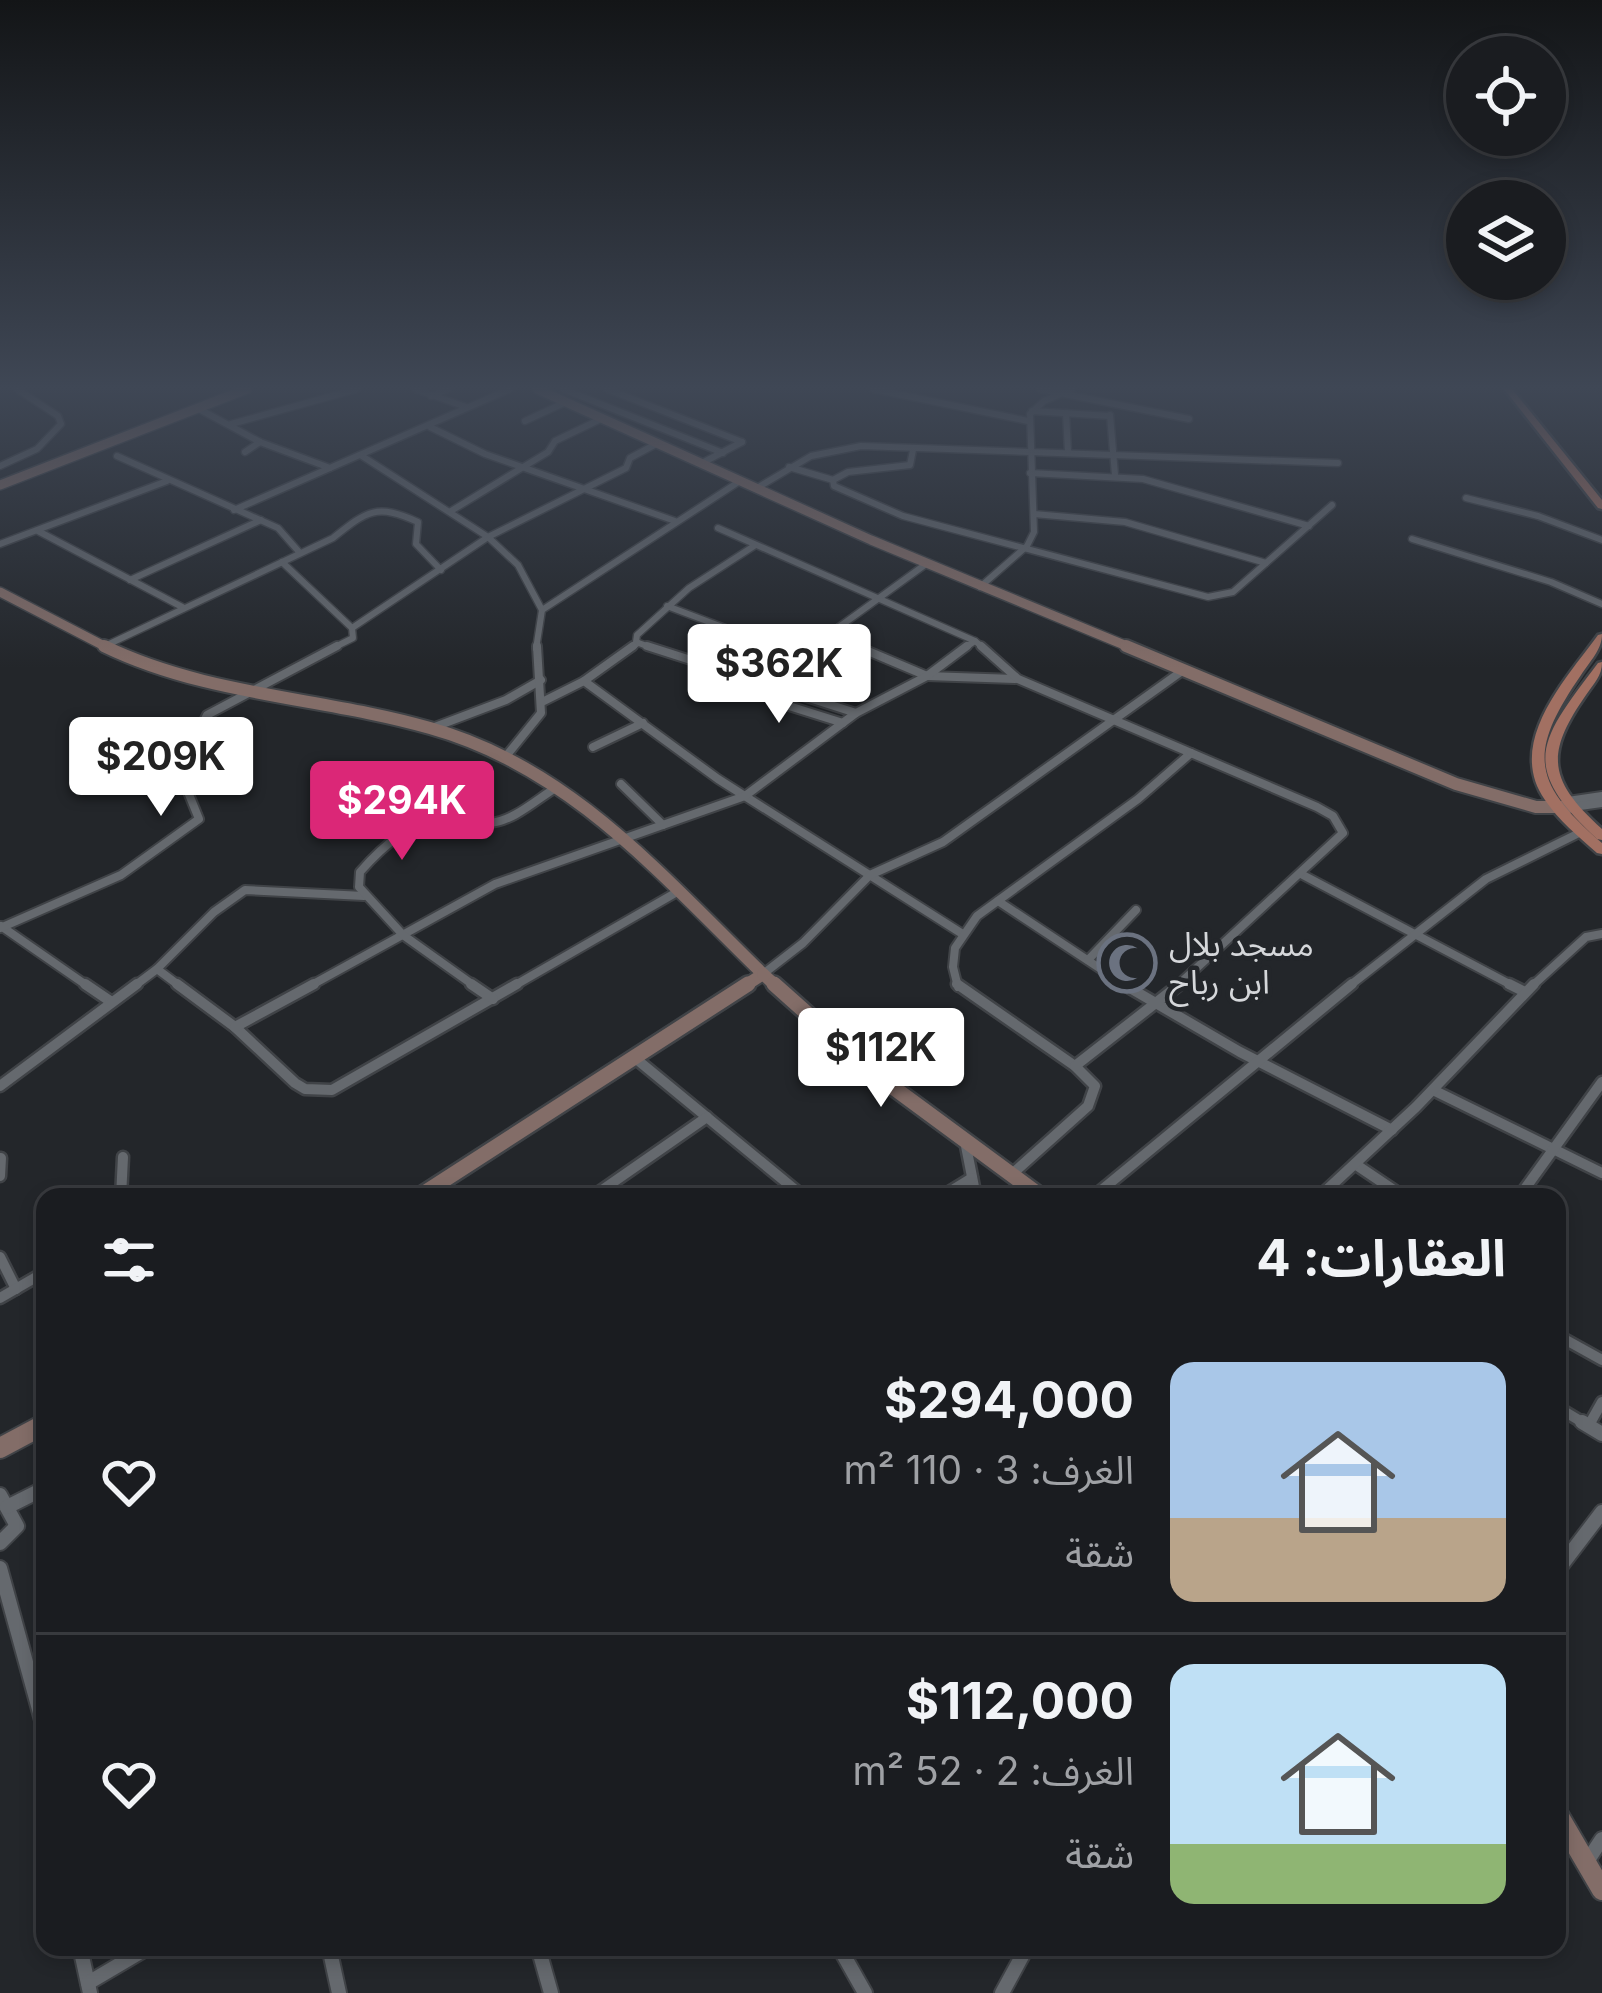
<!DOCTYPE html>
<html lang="ar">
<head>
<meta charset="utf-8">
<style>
	:root { --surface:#1a1c20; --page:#232529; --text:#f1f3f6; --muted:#9fa1a5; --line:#383a3e; --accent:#db2777 }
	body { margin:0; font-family:Inter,"Noto Sans Arabic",sans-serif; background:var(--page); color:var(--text); direction:rtl; height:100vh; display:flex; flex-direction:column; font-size:45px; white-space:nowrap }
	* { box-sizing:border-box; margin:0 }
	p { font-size:39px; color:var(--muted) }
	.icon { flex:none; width:66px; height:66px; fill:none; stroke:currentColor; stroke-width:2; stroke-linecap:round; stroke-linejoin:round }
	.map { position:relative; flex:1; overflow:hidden; direction:ltr }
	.panel { position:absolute; left:36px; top:1188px; width:1530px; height:768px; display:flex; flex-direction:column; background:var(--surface); border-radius:24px; box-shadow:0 6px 18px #0003,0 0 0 3px var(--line); direction:rtl }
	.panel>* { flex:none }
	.controls { position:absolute; left:1446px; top:36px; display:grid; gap:24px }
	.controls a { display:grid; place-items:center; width:120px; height:120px; border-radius:50%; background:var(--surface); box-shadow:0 6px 18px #0003,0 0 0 3px var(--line); font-size:60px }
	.price { position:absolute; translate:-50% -102px; padding:0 27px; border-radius:12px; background:#fff; color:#222; font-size:39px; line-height:78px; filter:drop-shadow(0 3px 6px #0008) }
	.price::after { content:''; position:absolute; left:50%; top:72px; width:36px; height:27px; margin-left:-18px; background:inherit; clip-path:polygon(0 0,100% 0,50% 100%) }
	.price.current { background:var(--accent); color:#fff }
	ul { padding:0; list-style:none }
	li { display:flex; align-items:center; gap:36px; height:300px; padding:0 60px }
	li+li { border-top:3px solid var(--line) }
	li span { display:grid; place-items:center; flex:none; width:336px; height:240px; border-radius:24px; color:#555 }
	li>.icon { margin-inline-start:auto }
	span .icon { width:144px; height:144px; fill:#fffc; stroke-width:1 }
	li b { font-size:51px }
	h2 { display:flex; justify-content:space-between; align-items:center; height:144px; padding:0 60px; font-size:51px }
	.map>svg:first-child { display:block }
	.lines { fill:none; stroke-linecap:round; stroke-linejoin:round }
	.street-far3-casing { stroke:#404347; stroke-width:9 }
	.street-far2-casing { stroke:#404347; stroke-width:12 }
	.street-far1-casing { stroke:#404347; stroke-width:15 }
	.street-casing { stroke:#404347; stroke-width:18 }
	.secondary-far3-casing { stroke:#404347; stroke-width:12 }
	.secondary-far2-casing { stroke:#404347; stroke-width:16 }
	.secondary-far1-casing { stroke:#404347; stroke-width:20 }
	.secondary-casing { stroke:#404347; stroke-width:24 }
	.primary-casing { stroke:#404347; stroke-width:5 }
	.street-far3 { stroke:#65696e; stroke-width:6 }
	.street-far2 { stroke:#65696e; stroke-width:8 }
	.street-far1 { stroke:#65696e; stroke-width:10 }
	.street { stroke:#65696e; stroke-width:14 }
	.secondary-far3 { stroke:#836d68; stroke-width:9 }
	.secondary-far2 { stroke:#836d68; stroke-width:12 }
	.secondary-far1 { stroke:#836d68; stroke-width:15 }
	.secondary { stroke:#836d68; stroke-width:20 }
	.primary { fill:#a27062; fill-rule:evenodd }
	.labels { text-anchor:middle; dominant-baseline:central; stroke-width:9; stroke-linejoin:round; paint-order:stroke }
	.poi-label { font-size:33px; fill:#d5d7da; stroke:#23262a; text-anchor:start }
</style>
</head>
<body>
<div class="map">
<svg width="1602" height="1993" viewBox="0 0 1602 1993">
	<rect width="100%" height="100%" fill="#23262a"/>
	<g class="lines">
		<g class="street-far3-casing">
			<g id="street-far3">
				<path d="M415 389 466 407"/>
				<path d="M563 389 723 453"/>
				<path d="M607 389 742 442"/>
				<path d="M873 389 1028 421"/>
				<path d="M1040 389 1189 419"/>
				<path d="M431 396 448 389"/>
				<path d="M199 409 260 442 330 468"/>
				<path d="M1032 411 1110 416"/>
				<path d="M1066 413 1068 452"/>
				<path d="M1110 415 1115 475"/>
				<path d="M525 421 566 402"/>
				<path d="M231 424 357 389"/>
				<path d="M430 427 485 454 675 521"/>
				<path d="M913 450 910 465 848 472 833 480 834 486 903 516 1208 597 1233 592 1332 505"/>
				<path d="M245 452 260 442"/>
				<path d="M117 456 278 528 300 553"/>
				<path d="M362 456 488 537 518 565 542 610"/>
				<path d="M702 463 742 442"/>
				<path d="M0 466 37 449 61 424 58 416 17 389"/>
				<path d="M789 467 833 480"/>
				<path d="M1030 473 1143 479 1309 526"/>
				<path d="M757 488 811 456 861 446 1338 463"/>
				<path d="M1466 498 1538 516 1602 540"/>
				<path d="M234 510 510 389"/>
				<path d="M451 511 548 452 555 441 603 418"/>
				<path d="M1034 514 1125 522 1266 563"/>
				<path d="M718 528 975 641"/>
				<path d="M38 531 184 608"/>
				<path d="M1412 539 1551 582 1602 604"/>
				<path d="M0 544 167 481"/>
				<path d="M282 562 352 628 353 638 331 649"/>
				<path d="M130 580 261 520"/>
				<path d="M980 587 1027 546 1034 532 1030 414 1044 401 1072 389"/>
				<path d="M667 606 733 631"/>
				<path d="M352 628 488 537 626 468 630 458 658 443"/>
				<path d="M105 646 333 538C367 511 376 503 418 522L416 544 441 570"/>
				<path d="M536 649 542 610 740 481"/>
				<path d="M629 649 638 643"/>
				<path d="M655 649 636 642 637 635 689 588 754 546"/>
				<path d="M863 649 828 635 926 564"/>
				<path d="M963 649 975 641 985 649"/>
			</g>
		</g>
		<g class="street-far2-casing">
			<g id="street-far2">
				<path d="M647 646 856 713"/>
				<path d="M856 646 927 676 1015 679"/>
				<path d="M584 681 633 646"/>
				<path d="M753 684 773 701 843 723"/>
				<path d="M542 702 584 681 718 779 961 933"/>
				<path d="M432 728 506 700 541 680"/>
				<path d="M593 747 643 723"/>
				<path d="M507 755 541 713 537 646"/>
				<path d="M621 784 663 825"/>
				<path d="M1568 801 1602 796"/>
				<path d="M1573 807 1602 803"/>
				<path d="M1301 874 1515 987"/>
				<path d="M998 901 1128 987"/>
				<path d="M1 926 89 987"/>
				<path d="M0 928 121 875 199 819 186 787 191 777 215 759 202 725 207 715 337 646"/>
				<path d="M1088 960 1136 910"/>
				<path d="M157 969 214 912 245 890 364 896"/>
				<path d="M763 974 803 943 870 875 943 842 1182 671"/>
				<path d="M133 987 157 969 181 987"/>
				<path d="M308 987 495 884 745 796 856 713 927 676 967 646"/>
				<path d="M476 987 403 935 359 887 360 872C379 850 423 809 455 811 468 812 476 824 490 823 514 821 537 799 557 787"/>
				<path d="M512 987 677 892"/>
				<path d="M958 987 953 967 955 948 977 916 1138 799 1191 753 1018 679 981 646"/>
				<path d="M1176 987 1343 833 1333 816 1317 807 1191 753"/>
				<path d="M1348 987 1486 879 1579 833"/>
				<path d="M1531 987 1586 937 1602 934"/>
			</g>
		</g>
		<g class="street-far1-casing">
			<g id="street-far1">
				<path d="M85 984 110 1001"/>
				<path d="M177 984 235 1027 295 1083 305 1089 332 1090 517 984"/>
				<path d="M471 984 493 999"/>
				<path d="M957 984 1075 1066 1095 1086 1088 1106 1012 1174"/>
				<path d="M1123 984 1240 1052 1392 1130"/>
				<path d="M1509 984 1525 992"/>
				<path d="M235 1027 314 984"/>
				<path d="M635 1058 804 1197"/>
				<path d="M1075 1066 1180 984"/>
				<path d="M0 1086 137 984"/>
				<path d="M1433 1090 1602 1173"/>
				<path d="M965 1141 976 1197"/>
				<path d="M1355 1164 1404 1197"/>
				<path d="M0 1176 1 1158"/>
				<path d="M121 1197 123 1157"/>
				<path d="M592 1197 707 1117"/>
				<path d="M941 1197 972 1178"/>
				<path d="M1093 1197 1352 984"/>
				<path d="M1319 1197 1416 1107 1534 984"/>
				<path d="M1519 1197 1602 1082"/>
				<path d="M0 1257 16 1289"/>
				<path d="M0 1298 45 1272"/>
				<path d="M1557 1335 1602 1360"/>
				<path d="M1557 1407 1587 1425"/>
				<path d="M1589 1425 1602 1402"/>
			</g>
		</g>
		<g class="street-casing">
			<g id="street">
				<path d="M1582 1422 1602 1434"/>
				<path d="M0 1495 17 1526 0 1543"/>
				<path d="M7 1507 45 1488"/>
				<path d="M0 1568 45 1731"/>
				<path d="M1557 1571 1602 1512"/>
				<path d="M1586 1863 1602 1839"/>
				<path d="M80 1947 90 1993"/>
				<path d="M329 1947 339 1993"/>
				<path d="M538 1947 551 1993"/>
				<path d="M839 1947 865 1993"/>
				<path d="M88 1983 149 1947"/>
				<path d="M1002 1993 1027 1947"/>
			</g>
		</g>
		<g class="secondary-far3-casing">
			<g id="secondary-far3">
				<path d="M537 389 871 540 1134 649"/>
				<path d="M0 485 247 389"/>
				<path d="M0 592 110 649"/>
			</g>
		</g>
		<g class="secondary-far2-casing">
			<g id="secondary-far2">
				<path d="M104 646C207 696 322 697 430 728 570 767 662 876 763 974L743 987"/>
				<path d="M1126 646 1456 784 1536 807H1569"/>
				<path d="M763 974 777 987"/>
			</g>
		</g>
		<g class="secondary-far1-casing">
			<g id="secondary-far1">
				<path d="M774 984 875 1074 1042 1197"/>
				<path d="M418 1197 748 984"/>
			</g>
		</g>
		<g class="secondary-casing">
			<g id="secondary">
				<path d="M0 1448 45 1424"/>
				<path d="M1557 1813 1602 1890"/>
			</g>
		</g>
		<g class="primary-casing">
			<g id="primary">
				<path d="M1504 389H1512L1602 500V509L1598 508Z"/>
				<path d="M1602 634C1602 650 1590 661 1581 675 1528 752 1531 782 1602 843V854L1597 853C1578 836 1559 821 1545 800 1505 743 1566 679 1598 635Z"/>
				<path d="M1602 662C1602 676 1594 683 1586 695 1544 755 1549 781 1602 829V840L1597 839C1517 765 1540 740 1598 663Z"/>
			</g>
		</g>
		<use href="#street-far3" class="street-far3"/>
		<use href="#street-far2" class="street-far2"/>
		<use href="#street-far1" class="street-far1"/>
		<use href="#street" class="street"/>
		<use href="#secondary-far3" class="secondary-far3"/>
		<use href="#secondary-far2" class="secondary-far2"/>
		<use href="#secondary-far1" class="secondary-far1"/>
		<use href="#secondary" class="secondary"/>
		<use href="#primary" class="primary"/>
	</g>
	<linearGradient id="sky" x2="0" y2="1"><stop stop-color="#131517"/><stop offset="0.58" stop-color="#3f4755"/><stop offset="1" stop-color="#3f4755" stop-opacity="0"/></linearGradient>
	<rect width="1602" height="668" fill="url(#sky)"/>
	<defs>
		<g id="mosque-ring" transform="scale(3)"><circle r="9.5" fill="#23262a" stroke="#6b7280" stroke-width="1.5"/><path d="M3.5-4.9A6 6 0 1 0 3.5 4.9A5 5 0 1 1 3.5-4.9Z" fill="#6b7280"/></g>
	</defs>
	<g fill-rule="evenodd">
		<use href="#mosque-ring" x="1127" y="963"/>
	</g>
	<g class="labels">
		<g class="poi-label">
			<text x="1169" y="944">مسجد بلال<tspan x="1169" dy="38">ابن رباح</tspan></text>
		</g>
	</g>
</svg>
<div class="controls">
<a><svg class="icon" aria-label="locate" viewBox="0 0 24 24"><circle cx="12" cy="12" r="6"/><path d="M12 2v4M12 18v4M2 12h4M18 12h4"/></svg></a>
<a><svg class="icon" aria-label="layers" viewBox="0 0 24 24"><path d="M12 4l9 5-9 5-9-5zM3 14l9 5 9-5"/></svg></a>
</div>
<b class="price" style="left:779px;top:726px">$362K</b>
<b class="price" style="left:161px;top:819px">$209K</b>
<b class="price current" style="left:402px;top:863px">$294K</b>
<b class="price" style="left:881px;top:1110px">$112K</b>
<section class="panel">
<h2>العقارات: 4<svg class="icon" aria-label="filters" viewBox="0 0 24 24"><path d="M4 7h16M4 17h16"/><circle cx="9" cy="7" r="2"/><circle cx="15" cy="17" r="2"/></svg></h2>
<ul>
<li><span style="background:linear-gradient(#a9c7e8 65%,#b9a48a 0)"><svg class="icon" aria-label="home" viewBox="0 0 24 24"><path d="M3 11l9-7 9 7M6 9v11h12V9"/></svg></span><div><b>$294,000</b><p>الغرف: 3 · 110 m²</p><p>شقة</p></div><svg class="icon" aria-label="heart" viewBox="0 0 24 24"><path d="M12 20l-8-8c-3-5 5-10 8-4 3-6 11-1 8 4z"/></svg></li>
<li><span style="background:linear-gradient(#bfe0f5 75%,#8fb573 0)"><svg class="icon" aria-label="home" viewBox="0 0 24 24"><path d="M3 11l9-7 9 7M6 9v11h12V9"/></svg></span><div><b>$112,000</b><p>الغرف: 2 · 52 m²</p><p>شقة</p></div><svg class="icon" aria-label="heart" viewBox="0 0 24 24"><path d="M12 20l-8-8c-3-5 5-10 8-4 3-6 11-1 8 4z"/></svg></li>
</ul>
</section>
</div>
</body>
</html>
